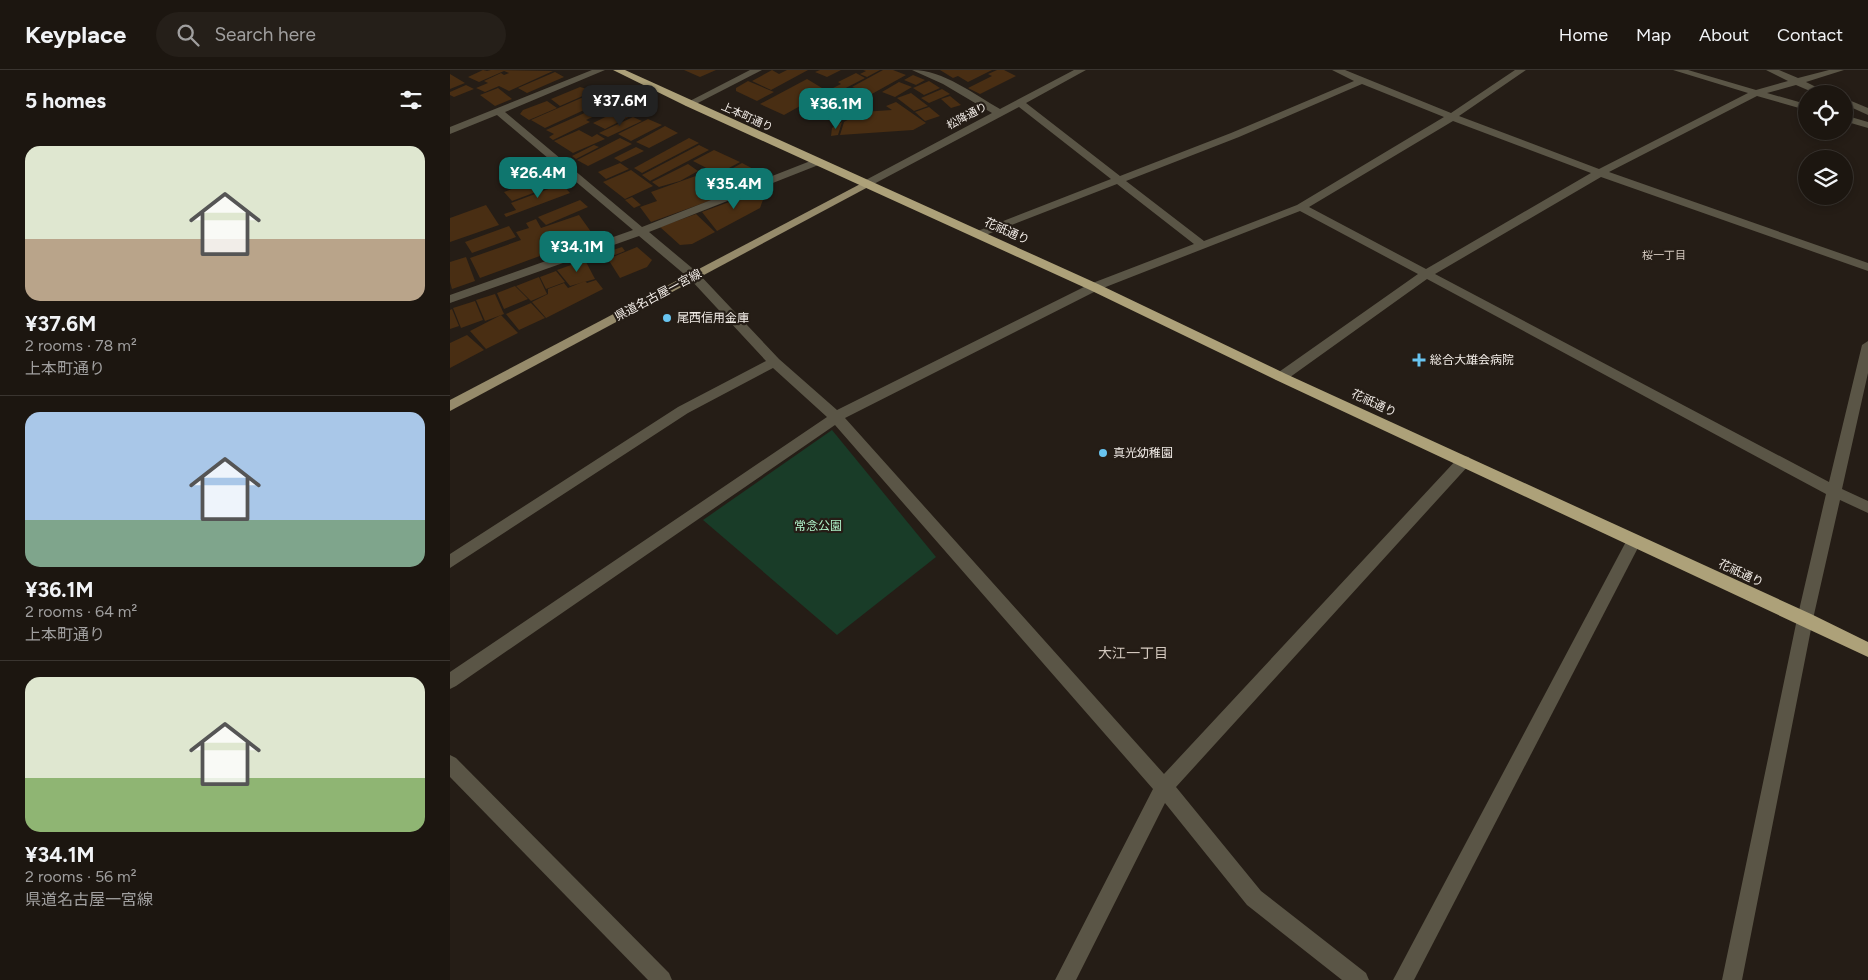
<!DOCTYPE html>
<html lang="en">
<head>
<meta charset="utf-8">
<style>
	:root { --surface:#1c1610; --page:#251f19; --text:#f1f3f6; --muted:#a09f9f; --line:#3a3530; --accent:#0f766e }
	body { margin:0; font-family:Figtree,"Noto Sans JP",sans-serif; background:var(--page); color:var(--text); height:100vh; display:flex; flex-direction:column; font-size:19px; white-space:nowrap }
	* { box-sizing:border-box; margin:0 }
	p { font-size:16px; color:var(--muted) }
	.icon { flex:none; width:28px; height:28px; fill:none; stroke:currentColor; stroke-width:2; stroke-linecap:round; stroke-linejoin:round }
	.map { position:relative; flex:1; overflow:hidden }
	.drawer { display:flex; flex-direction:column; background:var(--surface); width:450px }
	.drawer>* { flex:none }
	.tools { position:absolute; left:1348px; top:15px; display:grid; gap:10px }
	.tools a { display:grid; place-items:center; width:55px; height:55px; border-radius:50%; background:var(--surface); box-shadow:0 2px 8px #0003,0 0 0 1px var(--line); font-size:25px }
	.price { position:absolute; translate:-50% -42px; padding:0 11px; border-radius:10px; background:var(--accent); color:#fff; font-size:16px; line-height:32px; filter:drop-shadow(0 1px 2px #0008) }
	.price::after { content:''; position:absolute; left:50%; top:30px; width:15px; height:11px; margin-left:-8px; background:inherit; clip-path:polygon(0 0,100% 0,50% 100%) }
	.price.on { background:#222; color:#fff }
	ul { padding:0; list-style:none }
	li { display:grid; align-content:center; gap:10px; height:265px; padding:0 25px }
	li+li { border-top:1px solid var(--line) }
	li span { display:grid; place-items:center; height:155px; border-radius:15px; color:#555 }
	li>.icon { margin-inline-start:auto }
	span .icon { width:90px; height:90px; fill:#fffc; stroke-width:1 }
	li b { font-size:21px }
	h2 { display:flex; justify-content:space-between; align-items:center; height:60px; padding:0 25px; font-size:21px }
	header { display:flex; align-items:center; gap:30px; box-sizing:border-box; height:70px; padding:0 25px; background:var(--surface); border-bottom:1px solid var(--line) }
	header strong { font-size:24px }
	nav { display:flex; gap:28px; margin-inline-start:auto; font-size:18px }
	.search { width:350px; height:45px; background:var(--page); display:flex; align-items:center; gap:12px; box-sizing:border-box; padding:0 18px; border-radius:28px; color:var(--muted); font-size:19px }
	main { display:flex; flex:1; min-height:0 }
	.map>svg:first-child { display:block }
	.green { fill:#193c28 }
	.building { fill:#492e13 }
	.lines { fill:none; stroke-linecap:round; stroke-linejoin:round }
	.minor { fill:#5a5546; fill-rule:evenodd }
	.major { fill:#968b6b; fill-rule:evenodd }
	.highway { fill:#ada179; fill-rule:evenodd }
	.poi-dot { fill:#68c4f0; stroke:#251d16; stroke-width:2 }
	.labels { text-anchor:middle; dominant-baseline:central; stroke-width:4.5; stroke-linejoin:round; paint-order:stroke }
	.far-street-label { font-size:11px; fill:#f3ede8; stroke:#251d16 }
	.far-neighbourhood-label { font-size:11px; fill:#d3c8be; stroke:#251d16 }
	.street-label { font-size:12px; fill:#f3ede8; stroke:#251d16 }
	.poi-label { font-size:12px; fill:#f3ede8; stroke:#251d16; text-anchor:start }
	.park-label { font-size:12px; fill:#aff0c8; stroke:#251d16 }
	.neighbourhood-label { font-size:14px; fill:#d3c8be; stroke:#251d16 }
</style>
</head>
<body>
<header>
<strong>Keyplace</strong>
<div class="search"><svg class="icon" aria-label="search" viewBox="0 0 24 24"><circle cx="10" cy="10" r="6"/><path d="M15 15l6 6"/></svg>Search here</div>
<nav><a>Home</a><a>Map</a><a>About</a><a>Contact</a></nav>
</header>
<main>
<section class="drawer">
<h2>5 homes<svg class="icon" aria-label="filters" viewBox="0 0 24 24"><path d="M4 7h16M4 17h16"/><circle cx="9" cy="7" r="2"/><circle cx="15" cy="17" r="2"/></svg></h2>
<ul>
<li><span style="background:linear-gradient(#dfe7d0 60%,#b9a48a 0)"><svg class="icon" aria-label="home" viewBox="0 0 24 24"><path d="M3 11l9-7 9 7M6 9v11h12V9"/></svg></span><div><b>¥37.6M</b><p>2 rooms · 78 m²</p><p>上本町通り</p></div></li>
<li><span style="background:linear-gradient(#a9c7e8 70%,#7fa58c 0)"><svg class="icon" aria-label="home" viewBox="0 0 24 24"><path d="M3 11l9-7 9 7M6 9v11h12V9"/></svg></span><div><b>¥36.1M</b><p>2 rooms · 64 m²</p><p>上本町通り</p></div></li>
<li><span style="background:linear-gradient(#dfe7d0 65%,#8fb573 0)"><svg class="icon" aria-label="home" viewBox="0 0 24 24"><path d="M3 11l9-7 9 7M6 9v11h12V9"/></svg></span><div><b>¥34.1M</b><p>2 rooms · 56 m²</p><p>県道名古屋一宮線</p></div></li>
</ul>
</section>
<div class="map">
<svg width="1418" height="910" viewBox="0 0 1418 910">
	<rect width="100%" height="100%" fill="#251d16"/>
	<path class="green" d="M382 360 486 487 387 565 253 450Z"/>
	<g class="building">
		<path d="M33 0 37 1 41 0 103 1 59 21 49 16 35 22 26 18 38 13 34 11 51 3 54 5 59 3 54 1 29 12 18 7Z"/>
		<path d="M234 0H266L250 7Z"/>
		<path d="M322 0 329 4 337 0H358L321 20 302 11Z"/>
		<path d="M370 0H391L377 7 365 2Z"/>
		<path d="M413 0H430L417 7 410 4 416 1Z"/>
		<path d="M433 0H443L456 5 420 25 418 24 409 29 396 23 405 18 402 17Z"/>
		<path d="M490 0H542L518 12 508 6 503 8Z"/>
		<path d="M547 0H554L566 6 530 24 518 18 542 6 538 4Z"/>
		<path d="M105 2 114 7 77 23 68 18Z"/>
		<path d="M406 3 415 8 390 21 383 18 391 14 388 12Z"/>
		<path d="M0 4 15 13 0 19Z"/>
		<path d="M463 5 475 10 466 15 454 10Z"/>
		<path d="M357 9 377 21 334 45 310 34Z"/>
		<path d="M298 11 324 22 307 31 286 21V18Z"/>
		<path d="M479 11 490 18 474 25 463 18Z"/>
		<path d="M449 12 462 17 445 27 432 22Z"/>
		<path d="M16 15 24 19 4 27 0 25V22Z"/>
		<path d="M130 17 144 21 110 36 101 29Z"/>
		<path d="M48 18 62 29 45 36 30 25Z"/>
		<path d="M492 19 500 24 479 33 471 28Z"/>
		<path d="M145 22 158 29 95 58 81 50Z"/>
		<path d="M461 23 478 36 464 41 447 28Z"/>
		<path d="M500 26 511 35 501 38 491 29Z"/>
		<path d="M164 30 174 35 153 45 149 44 136 50 140 52 103 70 99 67 104 64 96 60Z"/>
		<path d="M97 31 107 38 79 50 70 44 73 40Z"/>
		<path d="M446 32 476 53 463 60 390 65 394 52 412 42 442 40 436 36Z"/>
		<path d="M176 37 188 42 155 59 143 53Z"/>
		<path d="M408 37 412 39 398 46 393 44Z"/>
		<path d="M479 37 490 46 475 51 465 42Z"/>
		<path d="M183 47 192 51 158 67 149 63Z"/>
		<path d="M198 49 212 55 181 71 168 64Z"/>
		<path d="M392 52 388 65 381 66 382 58Z"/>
		<path d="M215 56 228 63 199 78 186 72Z"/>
		<path d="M129 60 142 67 147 64 155 69 123 83 104 71Z"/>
		<path d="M170 68 182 74 138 96 127 90Z"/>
		<path d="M239 68 249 73 192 103 184 98Z"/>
		<path d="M144 75 149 77 126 89 122 86Z"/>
		<path d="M249 75 259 80 200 111 192 105Z"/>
		<path d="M186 77 194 81 171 92 164 88Z"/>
		<path d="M264 80 290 92 268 104 243 91Z"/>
		<path d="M170 93 179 99 156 109 148 102Z"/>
		<path d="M292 93 315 105 313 110 275 124 263 109Z"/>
		<path d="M238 94 248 101 230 111 209 117 202 112Z"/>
		<path d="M181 100 203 116 175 129 153 112Z"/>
		<path d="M254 103 273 126 201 152 190 137 207 131 201 122Z"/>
		<path d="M98 105 107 114 62 131 54 122Z"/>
		<path d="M112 114 120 123 56 147 54 144 66 140 61 133Z"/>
		<path d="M309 121 314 127 310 138 267 161 252 142Z"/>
		<path d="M182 127 191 135 184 138 175 130Z"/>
		<path d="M130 130 138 137 96 155 88 147Z"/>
		<path d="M36 135 49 155 0 172V148Z"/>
		<path d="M246 144 265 162 242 174 230 175 210 157Z"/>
		<path d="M129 145 144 166 30 208 20 188 71 170 66 162 79 158 76 153 86 149 91 158Z"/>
		<path d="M59 156 66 167 22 183 15 172Z"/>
		<path d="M172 177 175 181 160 187 157 182Z"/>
		<path d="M187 177 202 190 197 197 170 208 158 189Z"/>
		<path d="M16 187 25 211 2 219 0 212V192Z"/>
		<path d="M135 190 145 209 120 216 107 200Z"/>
		<path d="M106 201 115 212 96 219 90 207Z"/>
		<path d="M89 207 97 224 81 231 66 216Z"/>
		<path d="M146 210 153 219 96 248 82 232 98 224V219L114 213 118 218 135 211 137 213Z"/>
		<path d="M65 216 78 229 54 239 47 223Z"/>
		<path d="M45 224 54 244 35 251 26 230Z"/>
		<path d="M25 231 33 250 11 258 3 238Z"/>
		<path d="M81 233 95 248 69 260 56 244Z"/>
		<path d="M2 239 9 256 0 259V240Z"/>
		<path d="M51 245 68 263 36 279 20 261Z"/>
		<path d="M17 265 34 280 0 298V273Z"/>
	</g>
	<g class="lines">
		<g class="minor">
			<path d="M142 0H155L55 42 192 157 363 90H371L372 92 371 94 199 162 248 203 329 289 387 340 640 214 744 174 667 114 533 166H525L523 164 525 162 661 109 569 37 420 116H412L411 114 412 112 542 43 493 14 462 0C494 0 523 24 550 39L624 0H636L576 33 670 106 781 63 904 11 882 0H895L1001 43 1065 0H1076L1009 46 1149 99 1298 23 1223 0H1238L1306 20 1338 11 1316 0H1329L1348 8 1379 0H1394L1356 12 1380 24H1367L1346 15 1317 23 1356 34V40L1307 26 1159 102 1418 193V201L1151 107 985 204 1379 412 1412 275 1418 271V303L1392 419 1418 431V443L1390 430 1363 549 1292 910H1272L1347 549 1376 424 977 209 836 310H826L824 307 826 304 968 204 850 141 648 220 395 348 714 704 1009 387 1014 386 1019 387 1021 391 1019 395 726 717 811 821 916 903 919 910H892L797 835 715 733 626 910H605L703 719 385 355 6 616 0 619V602L377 347 323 298 238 343 0 498V484L228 337 316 291 240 209 189 166 0 233V225L183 160 47 45 0 64V57ZM912 14 994 47 847 135 754 171 676 111 789 67ZM1003 51 1141 103 976 199 859 137Z"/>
			<path d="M300 0H312L242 36H236L234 34Z"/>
			<path d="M1394 28 1418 38V45L1394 34Z"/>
			<path d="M1394 45 1418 52V58L1394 51Z"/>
			<path d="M1184 464 1189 466 1192 470 964 910H943L1179 466Z"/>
			<path d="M0 685 6 688 219 903 222 910H198L0 707Z"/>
		</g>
		<path class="major" d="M416 111 420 112 421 114 420 116 0 341V330Z"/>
		<path class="highway" d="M163 0H175L648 214 836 304 1361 544 1418 572V587L826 310 640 220 236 36Z"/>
	</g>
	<g class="poi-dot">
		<circle cx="217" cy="248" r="5"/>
		<path d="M966.5 282.5h5v5h5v5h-5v5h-5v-5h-5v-5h5z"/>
		<circle cx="653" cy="383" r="5"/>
	</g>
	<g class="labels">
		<g class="far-street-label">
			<text transform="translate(517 46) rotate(-28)">松降通り</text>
			<text transform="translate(297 47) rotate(24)">上本町通り</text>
		</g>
		<g class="far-neighbourhood-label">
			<text x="1214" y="185">桜一丁目</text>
		</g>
		<g class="street-label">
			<text transform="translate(557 161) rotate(24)">花祇通り</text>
			<text transform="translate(208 225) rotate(-28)">県道名古屋一宮線</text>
			<text transform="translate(924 333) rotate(25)">花祇通り</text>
			<text transform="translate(1291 503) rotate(25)">花祇通り</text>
		</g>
		<g class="poi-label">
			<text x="227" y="248">尾西信用金庫</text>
			<text x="980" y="290">総合大雄会病院</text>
			<text x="663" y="383">真光幼稚園</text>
		</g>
		<g class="park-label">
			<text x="368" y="456">常念公園</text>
		</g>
		<g class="neighbourhood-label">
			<text x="683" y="583">大江一丁目</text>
		</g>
	</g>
</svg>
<div class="tools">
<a><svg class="icon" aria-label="locate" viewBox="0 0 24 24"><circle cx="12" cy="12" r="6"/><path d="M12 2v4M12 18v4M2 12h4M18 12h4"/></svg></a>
<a><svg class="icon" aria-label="layers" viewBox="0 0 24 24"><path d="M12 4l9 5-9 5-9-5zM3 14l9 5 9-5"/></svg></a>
</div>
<b class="price on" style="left:170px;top:57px">¥37.6M</b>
<b class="price" style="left:386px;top:60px">¥36.1M</b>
<b class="price" style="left:88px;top:129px">¥26.4M</b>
<b class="price" style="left:284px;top:140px">¥35.4M</b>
<b class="price" style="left:127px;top:203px">¥34.1M</b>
</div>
</main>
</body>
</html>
